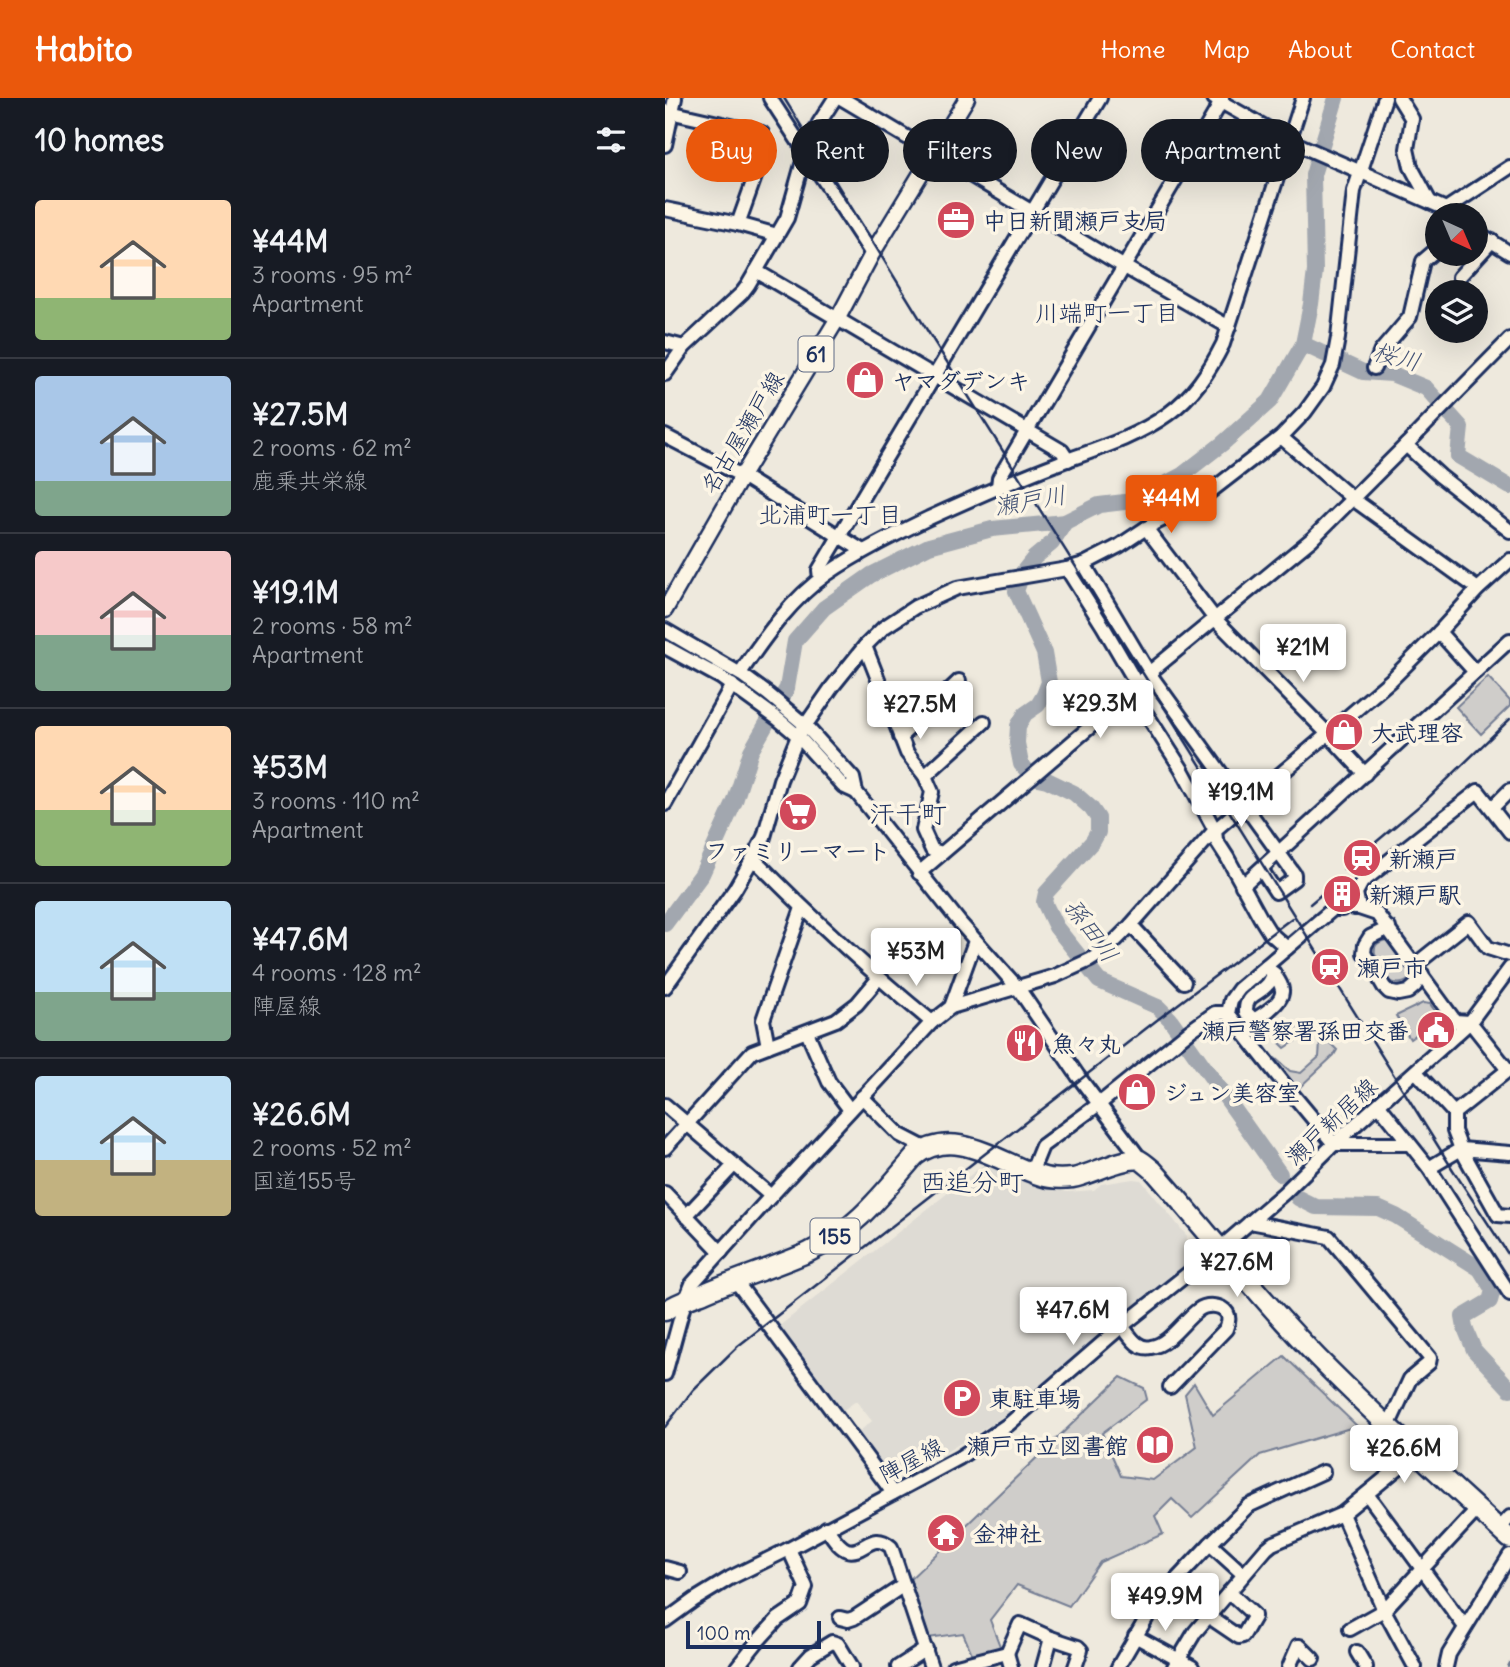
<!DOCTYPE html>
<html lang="en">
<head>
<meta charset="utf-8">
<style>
	:root { --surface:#171b24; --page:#242831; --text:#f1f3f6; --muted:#9ea1a6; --line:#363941; --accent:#ea580c }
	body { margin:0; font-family:Delius,"Klee One",sans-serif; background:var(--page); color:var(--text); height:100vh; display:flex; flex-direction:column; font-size:26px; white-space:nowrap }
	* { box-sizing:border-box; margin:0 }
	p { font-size:23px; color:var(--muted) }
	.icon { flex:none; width:38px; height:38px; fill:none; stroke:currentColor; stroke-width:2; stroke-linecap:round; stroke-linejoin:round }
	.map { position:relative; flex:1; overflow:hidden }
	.sheet { display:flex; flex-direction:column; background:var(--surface); width:665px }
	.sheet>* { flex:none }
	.guide { position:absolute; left:21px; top:21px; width:665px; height:63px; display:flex; gap:14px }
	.needle { width:46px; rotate:136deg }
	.controls { position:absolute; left:760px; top:105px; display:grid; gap:14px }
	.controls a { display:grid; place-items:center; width:63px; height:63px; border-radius:50%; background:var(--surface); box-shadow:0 7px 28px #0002; font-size:35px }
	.scale { position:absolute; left:21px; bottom:18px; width:135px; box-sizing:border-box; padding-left:7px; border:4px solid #1b2f5e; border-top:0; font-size:19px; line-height:24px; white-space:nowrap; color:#1b2f5e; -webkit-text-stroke:5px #fcf5e5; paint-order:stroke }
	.price { position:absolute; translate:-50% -60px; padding:0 16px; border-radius:7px; background:#fff; color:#222; font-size:23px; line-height:46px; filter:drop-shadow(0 2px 4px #0008) }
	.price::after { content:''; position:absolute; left:50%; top:42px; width:21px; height:16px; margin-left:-10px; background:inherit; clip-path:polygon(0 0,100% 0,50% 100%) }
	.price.current { background:var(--accent); color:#fff }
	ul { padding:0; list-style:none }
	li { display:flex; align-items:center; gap:21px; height:175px; padding:0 35px }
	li+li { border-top:2px solid var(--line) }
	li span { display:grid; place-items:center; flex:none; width:196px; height:140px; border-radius:7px; color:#555 }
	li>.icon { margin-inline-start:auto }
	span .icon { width:84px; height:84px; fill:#fffc; stroke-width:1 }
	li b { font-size:30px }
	h2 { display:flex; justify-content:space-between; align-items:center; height:84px; padding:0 35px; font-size:30px }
	.pill { padding:0 24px; border-radius:32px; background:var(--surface); box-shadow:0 7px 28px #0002; font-size:24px; line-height:63px }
	.pill.current { background:var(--accent); color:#fff }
	header { display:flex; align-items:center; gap:42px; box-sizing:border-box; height:98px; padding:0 35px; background:var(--accent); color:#fff }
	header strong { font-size:33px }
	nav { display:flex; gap:38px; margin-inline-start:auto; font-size:24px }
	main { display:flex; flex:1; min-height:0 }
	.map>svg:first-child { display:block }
	.built { fill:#dedbd4 }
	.green { fill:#cfcdca; stroke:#757e94; stroke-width:2 }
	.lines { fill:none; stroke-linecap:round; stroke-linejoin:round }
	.stream { stroke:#6c778f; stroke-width:2.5 }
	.river { stroke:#a2a7af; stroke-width:16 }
	.minor-casing { stroke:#1b2f5e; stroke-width:18 }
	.major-casing { stroke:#1b2f5e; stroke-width:19 }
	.highway-casing { stroke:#1b2f5e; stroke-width:23 }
	.minor { stroke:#fcf5e5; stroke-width:12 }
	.major { stroke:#fcf5e5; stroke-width:14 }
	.highway { stroke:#fcf5e5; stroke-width:18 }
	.rail { stroke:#1b2f5e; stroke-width:2.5 }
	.labels { text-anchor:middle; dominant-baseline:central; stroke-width:7; stroke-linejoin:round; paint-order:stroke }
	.shield { fill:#fcf5e5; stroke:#5e6a86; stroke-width:2 }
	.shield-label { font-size:21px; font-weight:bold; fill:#1b2f5e }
	.poi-label { font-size:23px; font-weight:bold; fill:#1b2f5e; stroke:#fcf5e5; text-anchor:start }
	.street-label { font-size:23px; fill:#1b2f5e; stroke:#fcf5e5 }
	.neighbourhood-label { font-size:24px; fill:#1b2f5e; stroke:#fcf5e5 }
	.water-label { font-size:24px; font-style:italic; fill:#445376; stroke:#fcf5e5 }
	.quarter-label { font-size:26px; fill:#1b2f5e; stroke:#fcf5e5 }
</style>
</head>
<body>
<header>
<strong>Habito</strong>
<nav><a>Home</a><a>Map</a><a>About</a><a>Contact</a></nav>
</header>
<main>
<section class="sheet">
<h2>10 homes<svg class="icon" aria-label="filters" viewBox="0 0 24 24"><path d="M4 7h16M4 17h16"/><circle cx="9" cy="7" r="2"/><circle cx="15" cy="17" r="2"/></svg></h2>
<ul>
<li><span style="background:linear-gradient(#ffd9b3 70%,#8fb573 0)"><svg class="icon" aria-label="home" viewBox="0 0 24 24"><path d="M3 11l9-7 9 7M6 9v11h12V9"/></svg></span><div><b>¥44M</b><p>3 rooms · 95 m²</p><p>Apartment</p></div></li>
<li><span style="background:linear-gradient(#a9c7e8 75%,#7fa58c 0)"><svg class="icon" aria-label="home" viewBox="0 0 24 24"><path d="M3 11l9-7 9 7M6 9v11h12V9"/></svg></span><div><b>¥27.5M</b><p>2 rooms · 62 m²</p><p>鹿乗共栄線</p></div></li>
<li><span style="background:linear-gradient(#f6c9c9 60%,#7fa58c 0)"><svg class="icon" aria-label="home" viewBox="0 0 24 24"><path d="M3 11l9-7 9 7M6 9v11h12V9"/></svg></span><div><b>¥19.1M</b><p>2 rooms · 58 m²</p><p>Apartment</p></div></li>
<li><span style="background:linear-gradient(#ffd9b3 60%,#8fb573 0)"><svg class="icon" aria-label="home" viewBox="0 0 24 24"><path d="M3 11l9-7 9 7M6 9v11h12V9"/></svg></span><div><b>¥53M</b><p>3 rooms · 110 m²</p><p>Apartment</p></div></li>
<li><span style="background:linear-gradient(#bfe0f5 65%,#7fa58c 0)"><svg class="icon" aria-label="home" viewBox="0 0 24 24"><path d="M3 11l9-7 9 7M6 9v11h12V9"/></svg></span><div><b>¥47.6M</b><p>4 rooms · 128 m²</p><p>陣屋線</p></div></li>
<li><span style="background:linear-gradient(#bfe0f5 60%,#c2b280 0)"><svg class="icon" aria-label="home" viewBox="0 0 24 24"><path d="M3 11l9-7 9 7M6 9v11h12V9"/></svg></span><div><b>¥26.6M</b><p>2 rooms · 52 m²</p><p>国道155号</p></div></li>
</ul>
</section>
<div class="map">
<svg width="845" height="1569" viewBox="0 0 845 1569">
	<rect width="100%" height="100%" fill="#eee9dd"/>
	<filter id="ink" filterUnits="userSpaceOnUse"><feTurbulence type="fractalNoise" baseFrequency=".0143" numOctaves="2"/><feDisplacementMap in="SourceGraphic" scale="14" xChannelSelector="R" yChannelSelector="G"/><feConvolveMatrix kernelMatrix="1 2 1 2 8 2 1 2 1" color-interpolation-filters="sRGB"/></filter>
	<g filter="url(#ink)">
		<path class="built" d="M322 1064 378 1089 402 1094 429 1092 436 1086 468 1081 476 1082 522 1138 519 1168 426 1250 352 1310 273 1359 261 1350 219 1377 190 1337 207 1323 191 1303 174 1315 108 1233Z"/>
		<g class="green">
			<path d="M823 579 845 603V608L816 636 791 609Z"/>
			<path d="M723 842 748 875C744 885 734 888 725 883 717 870 696 845 723 842Z"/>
			<path d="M758 905 765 906 775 920 745 941 731 918Z"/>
			<path d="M637 925 643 933 641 936 620 950 615 945 614 940 632 926Z"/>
			<path d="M662 942 672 952 669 957 635 989 628 988 605 960H610L625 973 636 975 654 959 655 945Z"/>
			<path d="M619 1258 692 1328 595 1357 527 1420 507 1401 490 1418 498 1436 435 1464 404 1508 352 1487 325 1522 343 1569 334 1552 308 1558 298 1535 263 1540 242 1484 456 1279 479 1290 482 1301 437 1335 456 1378 488 1382 532 1349 520 1296 529 1285 548 1317Z"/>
		</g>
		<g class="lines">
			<path class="stream" d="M843 1569 845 1565"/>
			<g class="river">
				<path d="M638 246 698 274 727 276 761 290 796 329 793 358 845 389"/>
				<path d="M400 424 387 445 369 460 358 474 351 493 379 555 384 584 379 597 373 607 360 616 353 628 352 645 356 666 368 679 382 682 409 695 426 710 433 720V734L428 743 381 795 379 804 391 829 434 883 493 909 505 921 615 1076"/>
				<path d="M0 826 37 776 70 703 86 653 122 590 130 543 159 510 206 477 264 448 327 431 400 424 434 407 468 403 517 377 557 346 605 303 638 246 646 206 650 173 648 77 671 0"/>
				<path d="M633 1100 651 1109 713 1110 731 1118 815 1171 828 1192 825 1203 798 1219 800 1230 809 1252 845 1291"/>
			</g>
			<g class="minor-casing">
				<g id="minor">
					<path d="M105 0 207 156"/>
					<path d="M176 0 458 168 564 229"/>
					<path d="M549 0 625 43 781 111 789 117"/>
					<path d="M734 0 747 21 742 51 746 69 765 104"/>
					<path d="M0 13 97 35"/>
					<path d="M0 47 10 0"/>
					<path d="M0 111 73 126 112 137"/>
					<path d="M781 111 845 69"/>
					<path d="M73 126 92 73"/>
					<path d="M810 133 845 155"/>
					<path d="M91 173 397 353 403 362"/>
					<path d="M794 179 827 143"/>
					<path d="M0 244 19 249"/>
					<path d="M709 270 716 253 745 219 758 163 772 151"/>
					<path d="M0 276 19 249 77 195 83 187 122 120 140 56 154 25 170 0"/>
					<path d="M0 338 77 378 198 453"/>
					<path d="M616 339 688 401 813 491"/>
					<path d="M741 347 775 378 845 433"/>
					<path d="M333 389 334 380 551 13 557 0"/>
					<path d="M481 430 550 521 663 636 700 676"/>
					<path d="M419 466 484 575 629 776V781L611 794 596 771"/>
					<path d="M402 471 438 528 473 588 472 599 477 609 516 670 550 732 551 742 562 759 595 819 605 835 622 850"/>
					<path d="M155 481 154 472 435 0"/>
					<path d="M0 532 77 577 103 596 140 627 188 680 191 694 296 826 353 890 413 978 476 1062"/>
					<path d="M774 534 810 574"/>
					<path d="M200 548 242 655 260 678 267 694 258 732 267 752 277 755"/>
					<path d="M0 549 55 579 113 621 133 638 178 688 191 694"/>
					<path d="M75 575C100 539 125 502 162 476 194 454 229 437 264 420 306 401 348 382 391 366 429 352 470 340 503 316 528 298 544 274 558 246L638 0"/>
					<path d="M235 639 294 583"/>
					<path d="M260 678 319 624"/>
					<path d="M0 706 67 587"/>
					<path d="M827 710 845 692"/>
					<path d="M88 760C145 818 204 873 267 924"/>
					<path d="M254 775 473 588 484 575 647 441 741 347 779 308 845 241"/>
					<path d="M577 788 845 542"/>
					<path d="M689 810H694L712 816 790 923 805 924"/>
					<path d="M694 810 691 795 697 784 813 693 845 734"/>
					<path d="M466 827 519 884"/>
					<path d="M724 830 705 839 700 847 699 855 719 889 724 894 733 896 743 894 750 888 757 876"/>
					<path d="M750 867 804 824 823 850 845 857"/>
					<path d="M0 889 70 791 88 760 99 739 115 682 133 638 167 589 200 548 218 530 250 509 292 490 402 471 419 466 454 448 481 430 529 406 616 339 640 314 658 289 668 267 673 240 689 93 720 0"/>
					<path d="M286 909 310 843"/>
					<path d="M589 922 581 914C580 896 593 898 603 886 605 884 607 879 609 875"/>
					<path d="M805 924 843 972H845"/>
					<path d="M575 930C587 923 619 907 617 892 616 883 607 874 601 868"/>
					<path d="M142 934 164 984 185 1012"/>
					<path d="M103 948 98 922 137 810"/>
					<path d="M843 972 789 1015V1033L796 1051 833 1117 845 1118"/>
					<path d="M751 974 789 1015"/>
					<path d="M197 999 235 1037 260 1050"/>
					<path d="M0 1007 106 1098"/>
					<path d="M714 1007 764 1070 845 1196"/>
					<path d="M669 1046 624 992 563 915 566 902 574 891 668 811H677"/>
					<path d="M669 1046H743"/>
					<path d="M0 1050 87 954 171 922 192 906 213 881"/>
					<path d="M764 1070 796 1051 845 1055"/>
					<path d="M366 1075 377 1048 434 1006 526 932 550 915H563"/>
					<path d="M0 1095 56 1154"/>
					<path d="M21 1118 69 1067"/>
					<path d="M585 1124 664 1139 765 1260 764 1265 745 1281 726 1322 721 1326"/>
					<path d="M70 1182 228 1395"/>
					<path d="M457 1228C465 1238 472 1252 486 1249 504 1247 519 1222 533 1212 541 1206 556 1206 562 1215 565 1220 563 1226 561 1231L505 1289"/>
					<path d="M0 1276 20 1203 27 1186 106 1098 267 924 286 909 390 878 425 862 441 852 466 827 550 732 726 582 774 534 813 491 845 462"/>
					<path d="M702 1396 800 1529"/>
					<path d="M677 1416 719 1512 750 1569"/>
					<path d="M161 1430C167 1437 173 1449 182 1452 199 1457 206 1432 226 1449L266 1569"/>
					<path d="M834 1431 845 1419"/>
					<path d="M545 1446 583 1408 658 1374"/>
					<path d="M0 1470 15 1474"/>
					<path d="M543 1518 574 1539 578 1538 589 1519V1517L564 1494"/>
					<path d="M175 1520 183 1522 189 1520 239 1487"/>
					<path d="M0 1523 29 1502 65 1480 124 1451 294 1360 344 1326 457 1228 554 1151 619 1095 669 1046 805 924 845 870"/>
					<path d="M685 1531 719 1512 813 1411"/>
					<path d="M470 1538 527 1569"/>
					<path d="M386 1540 413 1549 416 1552 410 1569"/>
					<path d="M692 1554 701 1569"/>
					<path d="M342 1555 355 1526 386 1540 378 1569"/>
					<path d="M72 1569 92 1544 113 1521 135 1506 141 1489 124 1451"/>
					<path d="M135 1569 146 1557 167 1544 173 1546 187 1569"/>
					<path d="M233 1569 261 1551"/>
					<path d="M288 1569 342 1555 346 1569"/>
					<path d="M453 1569 492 1502 545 1446 578 1476"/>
					<path d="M509 1569 530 1534 601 1451 607 1446 677 1416 739 1365 749 1352"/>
					<path d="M624 1569 633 1548H635L648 1561"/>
					<path d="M781 1569 784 1556 845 1457"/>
				</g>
			</g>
			<g class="major-casing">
				<path id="major" d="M0 512 77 378 173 220 207 156 302 0"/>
			</g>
			<g class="highway-casing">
				<path id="highway" d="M0 1213C11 1205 26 1200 39 1195 73 1180 110 1169 144 1154 191 1132 218 1095 250 1058 291 1027 336 1066 376 1078 385 1081 398 1081 408 1080 425 1077 460 1058 475 1062 479 1064 484 1069 488 1072 543 1134 594 1200 652 1259 714 1322 780 1381 845 1441"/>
			</g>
			<use href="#minor" class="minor"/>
			<use href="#major" class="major"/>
			<use href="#highway" class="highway"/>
			<g class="rail">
				<path d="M119 0 265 237 511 628 788 1072 845 1159"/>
				<path d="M679 771 760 703 845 621"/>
				<path d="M645 806 665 789"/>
				<path d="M0 1329 28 1292 73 1248 492 922 627 820"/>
			</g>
		</g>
	</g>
	<defs>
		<g id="office-disc" transform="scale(2.0125)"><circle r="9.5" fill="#d1495b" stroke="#fcf5e5"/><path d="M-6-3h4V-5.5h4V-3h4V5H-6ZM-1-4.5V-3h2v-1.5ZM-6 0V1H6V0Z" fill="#fff"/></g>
		<g id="shop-disc" transform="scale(2.0125)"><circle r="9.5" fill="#d1495b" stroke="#fcf5e5"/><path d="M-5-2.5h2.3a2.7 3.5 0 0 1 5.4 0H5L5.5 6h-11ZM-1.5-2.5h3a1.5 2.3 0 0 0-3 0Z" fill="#fff"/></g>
		<g id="supermarket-disc" transform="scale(2.0125)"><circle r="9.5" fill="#d1495b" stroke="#fcf5e5"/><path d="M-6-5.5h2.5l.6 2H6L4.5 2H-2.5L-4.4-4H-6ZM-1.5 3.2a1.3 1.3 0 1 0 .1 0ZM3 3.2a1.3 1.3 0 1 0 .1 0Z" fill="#fff"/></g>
		<g id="station-disc" transform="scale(2.0125)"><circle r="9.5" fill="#d1495b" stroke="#fcf5e5"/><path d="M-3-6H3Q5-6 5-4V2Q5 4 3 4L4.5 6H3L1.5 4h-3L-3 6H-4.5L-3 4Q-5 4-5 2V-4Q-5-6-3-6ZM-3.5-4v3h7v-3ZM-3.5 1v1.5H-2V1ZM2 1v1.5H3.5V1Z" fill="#fff"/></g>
		<g id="building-disc" transform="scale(2.0125)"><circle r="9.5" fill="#d1495b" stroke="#fcf5e5"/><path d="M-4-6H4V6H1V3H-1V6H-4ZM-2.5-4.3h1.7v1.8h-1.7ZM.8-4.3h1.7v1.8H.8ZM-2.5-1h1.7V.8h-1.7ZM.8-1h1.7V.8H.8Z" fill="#fff"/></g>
		<g id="civic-disc" transform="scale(2.0125)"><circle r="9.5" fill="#d1495b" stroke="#fcf5e5"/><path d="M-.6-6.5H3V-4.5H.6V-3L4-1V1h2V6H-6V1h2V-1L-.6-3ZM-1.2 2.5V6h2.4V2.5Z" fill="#fff"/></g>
		<g id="restaurant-disc" transform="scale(2.0125)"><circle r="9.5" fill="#d1495b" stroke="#fcf5e5"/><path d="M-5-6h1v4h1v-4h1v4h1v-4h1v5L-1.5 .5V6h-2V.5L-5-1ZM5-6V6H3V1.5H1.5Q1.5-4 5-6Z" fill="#fff"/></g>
		<g id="parking-disc" transform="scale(2.0125)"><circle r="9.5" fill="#d1495b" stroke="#fcf5e5"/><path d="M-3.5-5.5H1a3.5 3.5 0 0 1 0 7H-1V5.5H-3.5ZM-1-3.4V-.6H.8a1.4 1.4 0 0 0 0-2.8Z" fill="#fff"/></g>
		<g id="library-disc" transform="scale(2.0125)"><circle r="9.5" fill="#d1495b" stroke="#fcf5e5"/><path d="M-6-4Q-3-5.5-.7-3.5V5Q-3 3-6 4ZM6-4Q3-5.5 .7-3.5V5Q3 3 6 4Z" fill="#fff"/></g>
		<g id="temple-disc" transform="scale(2.0125)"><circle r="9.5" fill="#d1495b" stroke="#fcf5e5"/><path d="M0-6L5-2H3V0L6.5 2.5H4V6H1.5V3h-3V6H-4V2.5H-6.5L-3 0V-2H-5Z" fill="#fff"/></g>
	</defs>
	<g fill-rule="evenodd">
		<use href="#office-disc" x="291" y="122"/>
		<use href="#shop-disc" x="200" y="282"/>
		<use href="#shop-disc" x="679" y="634"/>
		<use href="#supermarket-disc" x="133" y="714"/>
		<use href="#station-disc" x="697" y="760"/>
		<use href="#building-disc" x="677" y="796"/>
		<use href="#station-disc" x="665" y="869"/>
		<use href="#civic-disc" x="771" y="932"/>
		<use href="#restaurant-disc" x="360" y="945"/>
		<use href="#shop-disc" x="472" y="994"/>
		<use href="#parking-disc" x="297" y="1300"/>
		<use href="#library-disc" x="490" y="1347"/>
		<use href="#temple-disc" x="281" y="1435"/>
	</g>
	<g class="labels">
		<g class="shield">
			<rect x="133.5" y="238.5" width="35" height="35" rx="5"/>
			<rect x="145.5" y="1120.5" width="49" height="35" rx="5"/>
		</g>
		<g class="shield-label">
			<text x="151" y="256">61</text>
			<text x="170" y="1138">155</text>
		</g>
		<g class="poi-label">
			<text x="318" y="122">中日新聞瀬戸支局</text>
			<text x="227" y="282">ヤマダデンキ</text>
			<text x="706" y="634">大武理容</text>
			<text x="133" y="752" text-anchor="middle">ファミリーマート</text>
			<text x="724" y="760">新瀬戸</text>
			<text x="704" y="796">新瀬戸駅</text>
			<text x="692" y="869">瀬戸市</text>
			<text x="744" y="932" text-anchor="end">瀬戸警察署孫田交番</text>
			<text x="387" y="945">魚々丸</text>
			<text x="499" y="994">ジュン美容室</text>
			<text x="324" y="1300">東駐車場</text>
			<text x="463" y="1347" text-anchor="end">瀬戸市立図書館</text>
			<text x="308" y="1435">金神社</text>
		</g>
		<g class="street-label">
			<text transform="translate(77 334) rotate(-59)">名古屋瀬戸線</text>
			<text transform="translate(666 1023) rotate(-43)">瀬戸新居線</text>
			<text transform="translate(246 1362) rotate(-28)">陣屋線</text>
		</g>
		<g class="neighbourhood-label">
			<text x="442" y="214">川端町一丁目</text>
			<text x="165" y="416">北浦町一丁目</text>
		</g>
		<g class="water-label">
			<text transform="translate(732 258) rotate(15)">桜川</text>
			<text transform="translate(365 402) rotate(-10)">瀬戸川</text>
			<text transform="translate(427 832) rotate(54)">孫田川</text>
		</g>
		<g class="quarter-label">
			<text x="243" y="715">汗干町</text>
			<text x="307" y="1083">西追分町</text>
		</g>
	</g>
</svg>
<div class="controls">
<a><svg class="needle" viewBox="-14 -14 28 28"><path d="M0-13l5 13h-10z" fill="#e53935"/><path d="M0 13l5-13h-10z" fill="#9ea1a6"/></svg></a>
<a><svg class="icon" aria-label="layers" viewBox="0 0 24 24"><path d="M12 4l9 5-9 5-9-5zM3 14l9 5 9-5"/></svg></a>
</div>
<div class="scale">100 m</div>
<b class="price current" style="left:506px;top:437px">¥44M</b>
<b class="price" style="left:638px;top:586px">¥21M</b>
<b class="price" style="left:435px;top:642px">¥29.3M</b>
<b class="price" style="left:255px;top:643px">¥27.5M</b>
<b class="price" style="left:576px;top:731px">¥19.1M</b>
<b class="price" style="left:251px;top:890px">¥53M</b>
<b class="price" style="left:572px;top:1201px">¥27.6M</b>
<b class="price" style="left:408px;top:1249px">¥47.6M</b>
<b class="price" style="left:739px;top:1387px">¥26.6M</b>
<b class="price" style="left:500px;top:1535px">¥49.9M</b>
<div class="guide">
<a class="pill current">Buy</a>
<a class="pill">Rent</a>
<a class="pill">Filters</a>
<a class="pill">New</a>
<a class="pill">Apartment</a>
</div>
</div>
</main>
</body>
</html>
